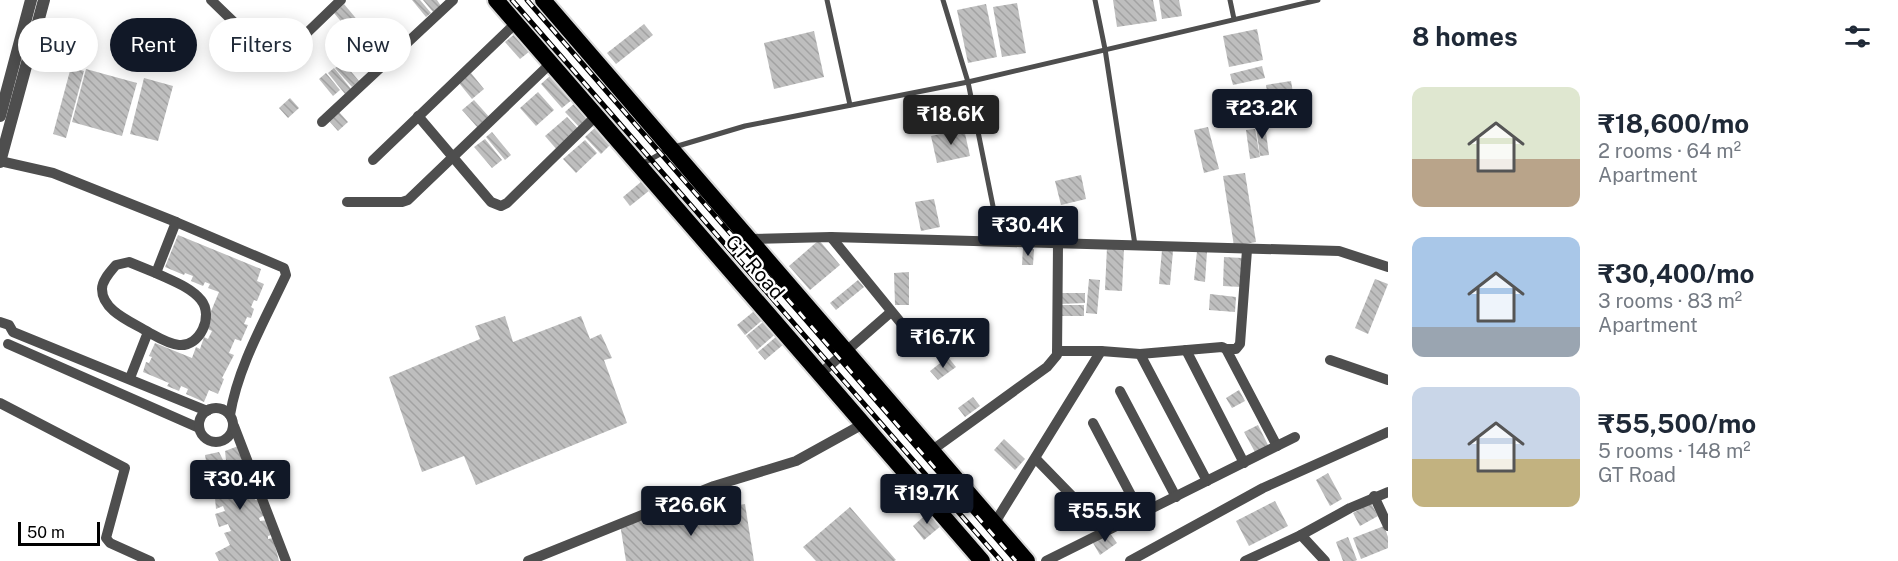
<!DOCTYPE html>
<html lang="en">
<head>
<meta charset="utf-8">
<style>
	:root { --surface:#fff; --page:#f6f6f7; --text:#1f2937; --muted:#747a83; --accent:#111827 }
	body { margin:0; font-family:"Public Sans",sans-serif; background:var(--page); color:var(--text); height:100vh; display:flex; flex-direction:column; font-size:22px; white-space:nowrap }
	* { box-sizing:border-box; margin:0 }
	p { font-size:20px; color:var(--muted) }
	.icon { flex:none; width:33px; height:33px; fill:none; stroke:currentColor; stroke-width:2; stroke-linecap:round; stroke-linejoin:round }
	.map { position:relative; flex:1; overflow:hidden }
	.side { display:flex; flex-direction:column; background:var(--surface); width:510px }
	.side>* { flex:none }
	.banner { position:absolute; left:18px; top:18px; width:570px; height:54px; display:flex; gap:12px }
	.scale { position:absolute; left:18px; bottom:15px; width:82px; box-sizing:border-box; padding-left:6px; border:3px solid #000; border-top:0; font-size:16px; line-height:21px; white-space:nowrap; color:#000; -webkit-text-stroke:4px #fff; paint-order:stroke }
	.price { position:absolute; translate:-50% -51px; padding:0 14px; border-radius:6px; background:var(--accent); color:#fff; font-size:20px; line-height:39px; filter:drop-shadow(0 2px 3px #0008) }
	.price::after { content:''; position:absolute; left:50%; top:36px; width:18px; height:14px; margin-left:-9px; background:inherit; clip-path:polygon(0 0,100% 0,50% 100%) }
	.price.active { background:#222; color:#fff }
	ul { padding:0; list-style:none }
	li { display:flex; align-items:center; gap:18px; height:150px; padding:0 24px }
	li span { display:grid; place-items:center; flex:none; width:168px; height:120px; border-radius:12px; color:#555 }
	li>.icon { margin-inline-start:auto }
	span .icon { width:72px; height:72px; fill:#fffc; stroke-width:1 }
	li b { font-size:26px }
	h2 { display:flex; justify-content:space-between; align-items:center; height:72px; padding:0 24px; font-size:26px }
	.chip { padding:0 21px; border-radius:27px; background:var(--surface); box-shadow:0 3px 15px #0003; font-size:21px; line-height:54px }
	.chip.active { background:var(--accent); color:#fff }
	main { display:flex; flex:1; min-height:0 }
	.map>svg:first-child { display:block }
	.building { fill:url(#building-back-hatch) }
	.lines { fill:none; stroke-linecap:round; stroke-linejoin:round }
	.trunk-casing { stroke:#dbdbdb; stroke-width:20 }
	.service { stroke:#4e4e4e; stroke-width:5 }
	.minor { stroke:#4e4e4e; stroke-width:10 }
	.tertiary { stroke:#4e4e4e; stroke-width:12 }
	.trunk { stroke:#000; stroke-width:16 }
	.rail-casing { stroke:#000; stroke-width:5 }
	.rail { stroke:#fff; stroke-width:3; stroke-dasharray:9; stroke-linecap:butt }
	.labels { text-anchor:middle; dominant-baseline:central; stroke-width:4.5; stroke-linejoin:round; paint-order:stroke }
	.street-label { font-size:20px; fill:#000; stroke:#fff }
</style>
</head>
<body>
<main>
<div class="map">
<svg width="1388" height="561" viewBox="0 0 1388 561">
	<defs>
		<pattern id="building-back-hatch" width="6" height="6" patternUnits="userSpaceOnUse" patternTransform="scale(1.5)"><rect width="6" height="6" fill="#bebebe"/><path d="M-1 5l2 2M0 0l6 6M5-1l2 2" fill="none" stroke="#a2a2a2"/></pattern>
	</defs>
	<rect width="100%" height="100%" fill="#fff"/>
	<g class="building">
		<path d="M412 0H420L431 13 426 17Z"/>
		<path d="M423 0H437L441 6 433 12Z"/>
		<path d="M1113 0H1153L1157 21 1117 27Z"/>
		<path d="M1159 0H1179L1182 16 1162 19Z"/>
		<path d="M1017 3 1026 53 1002 57 993 7Z"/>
		<path d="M344 4 369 34 359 43 334 13Z"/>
		<path d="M986 4 997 57 968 63 957 10Z"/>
		<path d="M644 24 653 35 616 64 607 53Z"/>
		<path d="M1257 29 1263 60 1229 67 1223 36Z"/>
		<path d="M814 31 824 77 774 89 764 43Z"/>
		<path d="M516 33 530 51 520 59 505 42Z"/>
		<path d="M343 62 359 81 352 87 335 68Z"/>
		<path d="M1262 66 1265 78 1233 85 1230 74Z"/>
		<path d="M71 67 84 71 66 138 53 134Z"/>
		<path d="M334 68 351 89 345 94 328 73Z"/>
		<path d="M86 69 137 83 122 136 72 122Z"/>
		<path d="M326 73 340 90 333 96 319 79Z"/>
		<path d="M471 73 484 89 472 99 459 83Z"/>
		<path d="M551 75 573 99 562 108 541 84Z"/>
		<path d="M144 78 173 86 158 141 130 134Z"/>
		<path d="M1291 81 1296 111 1271 115 1266 85Z"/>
		<path d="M538 92 554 110 536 126 520 108Z"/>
		<path d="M1263 92 1265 98 1238 103 1237 97Z"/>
		<path d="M290 98 299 108 288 118 279 108Z"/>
		<path d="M474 100 490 118 478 128 462 110Z"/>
		<path d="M1266 100 1269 110 1241 116 1239 105Z"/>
		<path d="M575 103 590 121 581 129 565 112Z"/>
		<path d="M339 112 348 122 338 131 329 121Z"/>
		<path d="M567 117 580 131 558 151 545 136Z"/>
		<path d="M1265 125 1269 155 1260 156 1256 126Z"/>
		<path d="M597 126 612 143 601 154 585 137Z"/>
		<path d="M1208 127 1219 169 1204 173 1194 130Z"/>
		<path d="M964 129 970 156 937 163 931 136Z"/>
		<path d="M1255 129 1260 157 1250 159 1246 130Z"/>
		<path d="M492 132 511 155 505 160 486 137Z"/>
		<path d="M485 139 502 160 492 168 474 147Z"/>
		<path d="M585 140 597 153 576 173 563 159Z"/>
		<path d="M1245 173 1256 242 1234 246 1223 176Z"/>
		<path d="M1081 175 1086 199 1061 205 1055 181Z"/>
		<path d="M642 181 650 190 630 206 623 197Z"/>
		<path d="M934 199 940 227 921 231 915 202Z"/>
		<path d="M178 235 261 269 257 281 264 284 257 301 254 300 251 307 254 309 251 318 247 317 244 324 248 325 241 341 235 339 229 353 234 355 222 378 224 379 218 394 209 390 204 402 186 394 188 389 181 386 179 391 167 386 169 383 143 372 146 362 149 363 152 357 149 356 155 343 192 358 196 347 200 349 204 337 208 339 212 331 208 329 207 321 219 292 208 288 210 284 205 282 203 286 191 281 193 276 185 273 184 275 165 267Z"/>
		<path d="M819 240 840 265 810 290 789 266Z"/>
		<path d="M1107 247 1124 248 1122 291 1105 290Z"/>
		<path d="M1023 248 1034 249 1033 265H1022Z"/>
		<path d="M1162 250 1173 251 1170 285 1159 284Z"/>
		<path d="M1197 251 1207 252 1205 282 1194 280Z"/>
		<path d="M1224 257 1242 258 1241 287 1223 286Z"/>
		<path d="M909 272V305H895L894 273Z"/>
		<path d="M1089 279 1100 280 1097 314 1086 313Z"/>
		<path d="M1375 279 1388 284 1368 334 1355 328Z"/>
		<path d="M858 280 864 287 836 310 830 303Z"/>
		<path d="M1059 293H1085V303L1059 304Z"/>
		<path d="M1210 294 1236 297 1235 312 1209 310Z"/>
		<rect x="1059" y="305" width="25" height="11"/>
		<path d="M758 308 766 317 745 335 737 325Z"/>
		<path d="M505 316 513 342 581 316 590 339 601 334 612 358 604 360 627 423 476 485 464 456 422 472 389 377 480 339 475 326Z"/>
		<path d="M769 317 780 330 757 350 746 336Z"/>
		<path d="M777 336 784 344 765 360 758 352Z"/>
		<path d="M948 357 956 367 938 380 930 371Z"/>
		<path d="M1239 390 1245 401 1232 408 1226 398Z"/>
		<path d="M973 397 980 406 965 417 958 408Z"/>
		<path d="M1258 425 1269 447 1256 454 1244 432Z"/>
		<path d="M1004 439 1025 459 1015 470 994 450Z"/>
		<path d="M241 445 246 468 238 472 239 476 248 473 257 496H254L255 500 260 501 265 515 259 518 260 521 268 520 271 535 268 536V539L273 538 279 561H219L215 553 230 545 224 533 231 531 228 524 219 527 215 514 225 511 223 506 216 509 214 487 221 479 216 477 209 478 205 455 219 452 223 460H226L225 451Z"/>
		<path d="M1328 473 1342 499 1330 506 1316 480Z"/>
		<path d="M1275 501 1288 526 1249 546 1236 521Z"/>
		<path d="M1371 503 1378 516 1360 526 1353 513Z"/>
		<path d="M745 504 754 561H626L620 524Z"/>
		<path d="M850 507 896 560 894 561H816L803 547Z"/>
		<path d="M930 511 942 525 924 540 913 526Z"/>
		<path d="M1384 526 1388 537V548L1361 559 1353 538Z"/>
		<path d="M1109 532 1117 543 1100 555 1093 543Z"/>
		<path d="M1348 537 1357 560 1355 561H1343L1336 542Z"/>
	</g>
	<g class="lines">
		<g class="trunk-casing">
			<g id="trunk">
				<path d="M496 0 982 561"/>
				<path d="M543 0 1027 561"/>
			</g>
		</g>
		<g class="service">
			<path d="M827 0 850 105"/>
			<path d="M943 0 968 82 1000 241"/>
			<path d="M1095 0 1105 49 1135 245"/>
			<path d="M1230 0 1234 19"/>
			<path d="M642 164 671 148 745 126 968 82 1318 0"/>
		</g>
		<g class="minor">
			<path d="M211 0 273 60 278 59 284 55 341 0"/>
			<path d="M418 116 491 202 501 206 507 203 597 115"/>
			<path d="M322 122 453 0"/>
			<path d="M373 160 516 23"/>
			<path d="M0 161 53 173 176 222 284 268 286 275C265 320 238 366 230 415"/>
			<path d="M347 202H402L408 200 551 63"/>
			<path d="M831 237 910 334"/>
			<path d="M750 239 831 237 1339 251 1388 267"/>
			<path d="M0 322 9 325 13 332 207 411"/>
			<path d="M148 332C157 337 168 344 179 345 200 347 214 316 201 300 191 287 170 280 156 273"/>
			<path d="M8 344 199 428"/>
			<path d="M1226 349H1236L1240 344 1247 250"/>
			<path d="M1186 350 1244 463"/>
			<path d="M1057 351H1101L1140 354 1222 347 1226 349 1277 446"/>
			<path d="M1140 354 1207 481"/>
			<path d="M1330 360 1388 380"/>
			<path d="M820 374 891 312"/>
			<path d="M130 378 148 332C132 322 102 311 102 289 102 280 111 271 116 265L129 262 156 273 176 222"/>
			<path d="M1120 391 1176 497"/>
			<path d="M0 403 125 468 106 538 110 543 150 561"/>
			<circle cx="216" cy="425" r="17"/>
			<path d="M1093 423 1141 514"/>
			<path d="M234 426 286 561"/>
			<path d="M931 451 1047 367 1057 355 1058 245"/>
			<path d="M1036 459 1106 531"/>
			<path d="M1374 496 1388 526"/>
			<path d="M994 524 1101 351"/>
			<path d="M1301 535 1325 561"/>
			<path d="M528 561 714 486 796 461 863 424"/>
			<path d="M1046 561 1295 437"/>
			<path d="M1130 561 1263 488 1388 432"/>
			<path d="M1245 561 1301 535 1350 508 1388 492"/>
		</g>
		<g class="tertiary">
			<path d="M0 116 31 0"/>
			<path d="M0 162 44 0"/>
		</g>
		<use href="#trunk" class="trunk"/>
		<g class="rail-casing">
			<g id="rail">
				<path d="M512 0 1001 561"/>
				<path d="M527 0 1016 561"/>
			</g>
		</g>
		<use href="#rail" class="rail"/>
	</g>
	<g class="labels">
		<g class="street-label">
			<text transform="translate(755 267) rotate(49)">GT Road</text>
		</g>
	</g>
</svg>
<div class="scale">50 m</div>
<b class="price" style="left:1262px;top:140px">₹23.2K</b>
<b class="price active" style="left:951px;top:146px">₹18.6K</b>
<b class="price" style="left:1028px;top:257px">₹30.4K</b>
<b class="price" style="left:943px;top:369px">₹16.7K</b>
<b class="price" style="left:240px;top:511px">₹30.4K</b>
<b class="price" style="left:927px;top:525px">₹19.7K</b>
<b class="price" style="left:691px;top:537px">₹26.6K</b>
<b class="price" style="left:1105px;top:543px">₹55.5K</b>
<div class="banner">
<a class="chip">Buy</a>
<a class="chip active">Rent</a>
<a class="chip">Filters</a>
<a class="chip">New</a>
</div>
</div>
<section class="side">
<h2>8 homes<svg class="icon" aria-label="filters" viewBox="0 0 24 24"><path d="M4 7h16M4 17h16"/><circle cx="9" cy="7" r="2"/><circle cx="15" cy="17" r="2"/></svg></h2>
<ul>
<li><span style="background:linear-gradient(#dfe7d0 60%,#b9a48a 0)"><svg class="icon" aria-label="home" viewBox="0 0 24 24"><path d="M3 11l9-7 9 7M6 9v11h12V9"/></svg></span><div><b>₹18,600/mo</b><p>2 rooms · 64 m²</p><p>Apartment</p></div></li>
<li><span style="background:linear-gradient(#a9c7e8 75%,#9aa5b1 0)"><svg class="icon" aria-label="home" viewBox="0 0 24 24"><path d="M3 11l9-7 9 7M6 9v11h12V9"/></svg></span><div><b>₹30,400/mo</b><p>3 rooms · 83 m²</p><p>Apartment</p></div></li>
<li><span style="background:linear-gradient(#c9d6e8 60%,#c2b280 0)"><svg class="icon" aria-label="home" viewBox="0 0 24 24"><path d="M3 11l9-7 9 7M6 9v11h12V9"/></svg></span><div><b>₹55,500/mo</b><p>5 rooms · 148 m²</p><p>GT Road</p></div></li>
</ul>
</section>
</main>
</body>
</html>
